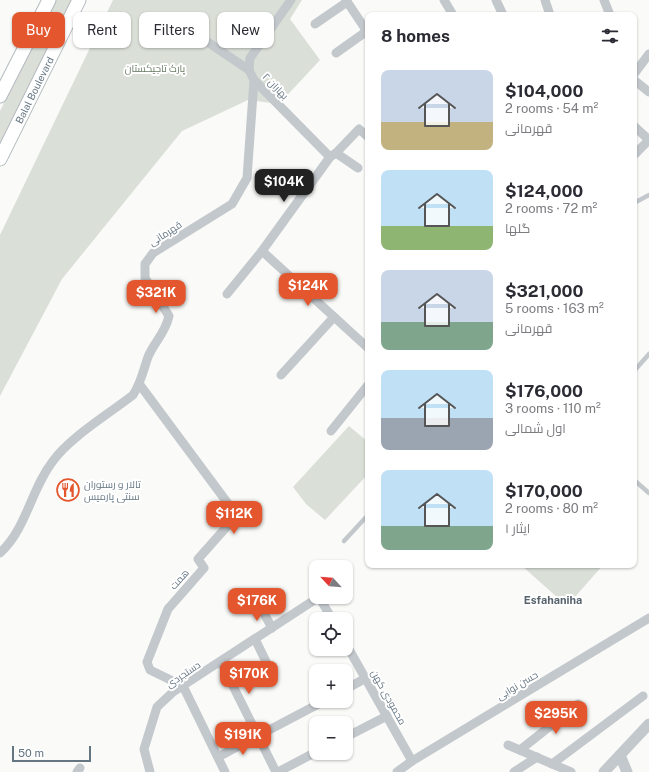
<!DOCTYPE html>
<html lang="en">
<head>
<meta charset="utf-8">
<style>
	:root { --surface:#fff; --page:#f7f7f7; --text:#2b2b33; --muted:#7c7c81; --accent:#e4572e }
	body { margin:0; font-family:"Public Sans",Cairo,sans-serif; background:var(--page); color:var(--text); height:100vh; display:flex; flex-direction:column; font-size:15px; white-space:nowrap }
	* { box-sizing:border-box; margin:0 }
	p { font-size:13px; color:var(--muted) }
	.icon { flex:none; width:22px; height:22px; fill:none; stroke:currentColor; stroke-width:2; stroke-linecap:round; stroke-linejoin:round }
	.map { position:relative; flex:1; overflow:hidden }
	.details { position:absolute; left:365px; top:12px; width:272px; height:556px; display:flex; flex-direction:column; background:var(--surface); border-radius:8px; box-shadow:0 1px 3px #0004 }
	.details>* { flex:none }
	.top-card { position:absolute; left:12px; top:12px; width:293px; height:36px; display:flex; gap:8px }
	.needle { width:26px; rotate:296deg }
	.controls { position:absolute; left:309px; top:560px; display:grid; gap:8px }
	.controls a { display:grid; place-items:center; width:44px; height:44px; border-radius:8px; background:var(--surface); box-shadow:0 1px 3px #0004; font-size:20px }
	.scale { position:absolute; left:12px; bottom:10px; width:79px; box-sizing:border-box; padding-left:4px; border:2px solid #657683; border-top:0; font-size:11px; line-height:14px; white-space:nowrap; color:#657683; -webkit-text-stroke:3px #fff; paint-order:stroke }
	.price { position:absolute; translate:-50% -34px; padding:0 9px; border-radius:8px; background:var(--accent); color:#fff; font-size:13px; line-height:26px; filter:drop-shadow(0 1px 2px #0008) }
	.price::after { content:''; position:absolute; left:50%; top:24px; width:12px; height:9px; margin-left:-6px; background:inherit; clip-path:polygon(0 0,100% 0,50% 100%) }
	.price.active { background:#222; color:#fff }
	ul { padding:0; list-style:none }
	li { display:flex; align-items:center; gap:12px; height:100px; padding:0 16px }
	li span { display:grid; place-items:center; flex:none; width:112px; height:80px; border-radius:8px; color:#555 }
	li>.icon { margin-inline-start:auto }
	span .icon { width:48px; height:48px; fill:#fffc; stroke-width:1 }
	li b { font-size:17px }
	h2 { display:flex; justify-content:space-between; align-items:center; height:48px; padding:0 16px; font-size:17px }
	.pill { padding:0 14px; border-radius:8px; background:var(--surface); box-shadow:0 1px 3px #0004; font-size:14px; line-height:36px }
	.pill.active { background:var(--accent); color:#fff }
	.map>svg:first-child { display:block }
	.green { fill:#dadfd7 }
	.lines { fill:none; stroke-linecap:round; stroke-linejoin:round }
	.secondary-casing { stroke:#b3babf; stroke-width:15 }
	.service { stroke:#c3c8cc; stroke-width:4.5 }
	.minor { stroke:#c3c8cc; stroke-width:9 }
	.tertiary { stroke:#c3c8cc; stroke-width:11 }
	.secondary { stroke:#fff; stroke-width:13 }
	.labels { text-anchor:middle; dominant-baseline:central; stroke-width:4; stroke-linejoin:round; paint-order:stroke }
	.park-label { font-size:10px; fill:#687a64; stroke:#fff }
	.street-label { font-size:10px; fill:#657683; stroke:#fff }
	.poi-label { font-size:10px; fill:#657683; stroke:#fff; text-anchor:start }
	.neighbourhood-label { font-size:11px; font-weight:bold; fill:#57646e; stroke:#fff }
</style>
</head>
<body>
<div class="map">
<svg width="649" height="772" viewBox="0 0 649 772">
	<rect width="100%" height="100%" fill="#fafaf8"/>
	<g class="green">
		<path d="M55 0H72L0 145V111Z"/>
		<path d="M113 0H302L290 19 320 60 279 104 248 100 182 131 62 279 0 396V235Z"/>
		<path d="M349 426 368 442V474L325 520 306 504 293 487Z"/>
		<path d="M521 565H603L567 606Z"/>
	</g>
	<g class="lines">
		<g class="secondary-casing">
			<g id="secondary">
				<path d="M0 96 49 0"/>
				<path id="s1" d="M0 159 79 0"/>
			</g>
		</g>
		<g class="service">
			<path d="M634 203 649 195"/>
			<path d="M634 371 649 354"/>
			<path d="M634 480 649 493"/>
			<path d="M344 541 368 515"/>
		</g>
		<g class="minor">
			<path d="M291 0 250 58 249 70 254 80 330 157"/>
			<path d="M346 0 368 33"/>
			<path d="M444 0 453 15"/>
			<path d="M496 0 503 15"/>
			<path d="M545 0 550 15"/>
			<path d="M604 0 610 15"/>
			<path d="M181 24 249 70"/>
			<path d="M315 24 347 2"/>
			<path d="M336 53 367 31"/>
			<path d="M634 74 649 54"/>
			<path d="M634 80 649 92"/>
			<path d="M634 126 649 140 634 155"/>
			<path d="M336 153 358 168"/>
			<path d="M262 251 368 348"/>
			<path d="M227 294 262 251 330 157 336 153 359 129 368 137"/>
			<path d="M281 375 334 317"/>
			<path d="M140 385 229 505 230 523 198 559 204 568 168 609 147 662 150 670 183 686 225 772"/>
			<path d="M331 431 368 385"/>
			<path d="M0 553C27 528 31 489 53 461 69 438 110 413 133 395 141 383 143 371 148 357 154 342 165 334 169 316L145 278V264L153 253 232 204 247 178 254 80"/>
			<path d="M319 597 332 619"/>
			<path d="M260 606 272 628"/>
			<path d="M255 639 273 676"/>
			<path d="M346 644 412 761"/>
			<path d="M221 662 276 772"/>
			<path d="M346 689 366 678"/>
			<path d="M346 737 387 716"/>
			<path d="M508 745 571 772"/>
			<path d="M520 750 578 704"/>
			<path d="M218 757 324 701"/>
			<path d="M552 764 643 696"/>
			<path d="M77 772 80 768"/>
			<path d="M150 772 144 749 157 707 173 692 319 597"/>
			<path d="M278 772 316 752"/>
			<path d="M397 772 412 761 649 618"/>
			<path d="M514 772 537 757"/>
		</g>
		<g class="tertiary">
			<path d="M620 755 627 772"/>
			<path d="M604 772 649 724"/>
		</g>
		<use href="#secondary" class="secondary"/>
	</g>
	<defs>
		<g id="restaurant-ring" transform="scale(1.15)"><circle r="9.5" fill="#fff" stroke="#e4572e" stroke-width="1.5"/><path d="M-5-6h1v4h1v-4h1v4h1v-4h1v5L-1.5 .5V6h-2V.5L-5-1ZM5-6V6H3V1.5H1.5Q1.5-4 5-6Z" fill="#e4572e"/></g>
	</defs>
	<g fill-rule="evenodd">
		<use href="#restaurant-ring" x="68" y="490"/>
	</g>
	<g class="labels">
		<g class="park-label">
			<text x="155" y="68">پارک تاجیکستان</text>
		</g>
		<g class="street-label">
			<text transform="translate(276 86) rotate(46)">بهاران ۲</text>
			<text stroke="none"><textPath href="#s1" startOffset="77">Balal Boulevard</textPath></text>
			<text transform="translate(165 233) rotate(-33)">قهرمانی</text>
			<text transform="translate(179 579) rotate(-48)">همت</text>
			<text transform="translate(183 674) rotate(-34)">دستجردی</text>
			<text transform="translate(517 685) rotate(-31)">حسن نوابی</text>
			<text transform="translate(389 697) rotate(61)">محمودی کهن</text>
		</g>
		<g class="poi-label">
			<text x="84" y="484">تالار و رستوران<tspan x="84" dy="12">سنتی پارمیس</tspan></text>
		</g>
		<g class="neighbourhood-label">
			<text x="553" y="600">Esfahaniha</text>
		</g>
	</g>
</svg>
<div class="controls">
<a><svg class="needle" viewBox="-14 -14 28 28"><path d="M0-13l5 13h-10z" fill="#e53935"/><path d="M0 13l5-13h-10z" fill="#7c7c81"/></svg></a>
<a><svg class="icon" aria-label="locate" viewBox="0 0 24 24"><circle cx="12" cy="12" r="6"/><path d="M12 2v4M12 18v4M2 12h4M18 12h4"/></svg></a>
<a>+</a>
<a>−</a>
</div>
<div class="scale">50 m</div>
<b class="price active" style="left:284px;top:203px">$104K</b>
<b class="price" style="left:308px;top:307px">$124K</b>
<b class="price" style="left:156px;top:314px">$321K</b>
<b class="price" style="left:234px;top:535px">$112K</b>
<b class="price" style="left:257px;top:622px">$176K</b>
<b class="price" style="left:249px;top:695px">$170K</b>
<b class="price" style="left:556px;top:735px">$295K</b>
<b class="price" style="left:243px;top:756px">$191K</b>
<div class="top-card">
<a class="pill active">Buy</a>
<a class="pill">Rent</a>
<a class="pill">Filters</a>
<a class="pill">New</a>
</div>
<section class="details">
<h2>8 homes<svg class="icon" aria-label="filters" viewBox="0 0 24 24"><path d="M4 7h16M4 17h16"/><circle cx="9" cy="7" r="2"/><circle cx="15" cy="17" r="2"/></svg></h2>
<ul>
<li><span style="background:linear-gradient(#c9d6e8 65%,#c2b280 0)"><svg class="icon" aria-label="home" viewBox="0 0 24 24"><path d="M3 11l9-7 9 7M6 9v11h12V9"/></svg></span><div><b>$104,000</b><p>2 rooms · 54 m²</p><p>قهرمانی</p></div></li>
<li><span style="background:linear-gradient(#bfe0f5 70%,#8fb573 0)"><svg class="icon" aria-label="home" viewBox="0 0 24 24"><path d="M3 11l9-7 9 7M6 9v11h12V9"/></svg></span><div><b>$124,000</b><p>2 rooms · 72 m²</p><p>گلها</p></div></li>
<li><span style="background:linear-gradient(#c9d6e8 65%,#7fa58c 0)"><svg class="icon" aria-label="home" viewBox="0 0 24 24"><path d="M3 11l9-7 9 7M6 9v11h12V9"/></svg></span><div><b>$321,000</b><p>5 rooms · 163 m²</p><p>قهرمانی</p></div></li>
<li><span style="background:linear-gradient(#bfe0f5 60%,#9aa5b1 0)"><svg class="icon" aria-label="home" viewBox="0 0 24 24"><path d="M3 11l9-7 9 7M6 9v11h12V9"/></svg></span><div><b>$176,000</b><p>3 rooms · 110 m²</p><p>اول شمالی</p></div></li>
<li><span style="background:linear-gradient(#bfe0f5 70%,#7fa58c 0)"><svg class="icon" aria-label="home" viewBox="0 0 24 24"><path d="M3 11l9-7 9 7M6 9v11h12V9"/></svg></span><div><b>$170,000</b><p>2 rooms · 80 m²</p><p>۱ ایثار</p></div></li>
</ul>
</section>
</div>
</body>
</html>
